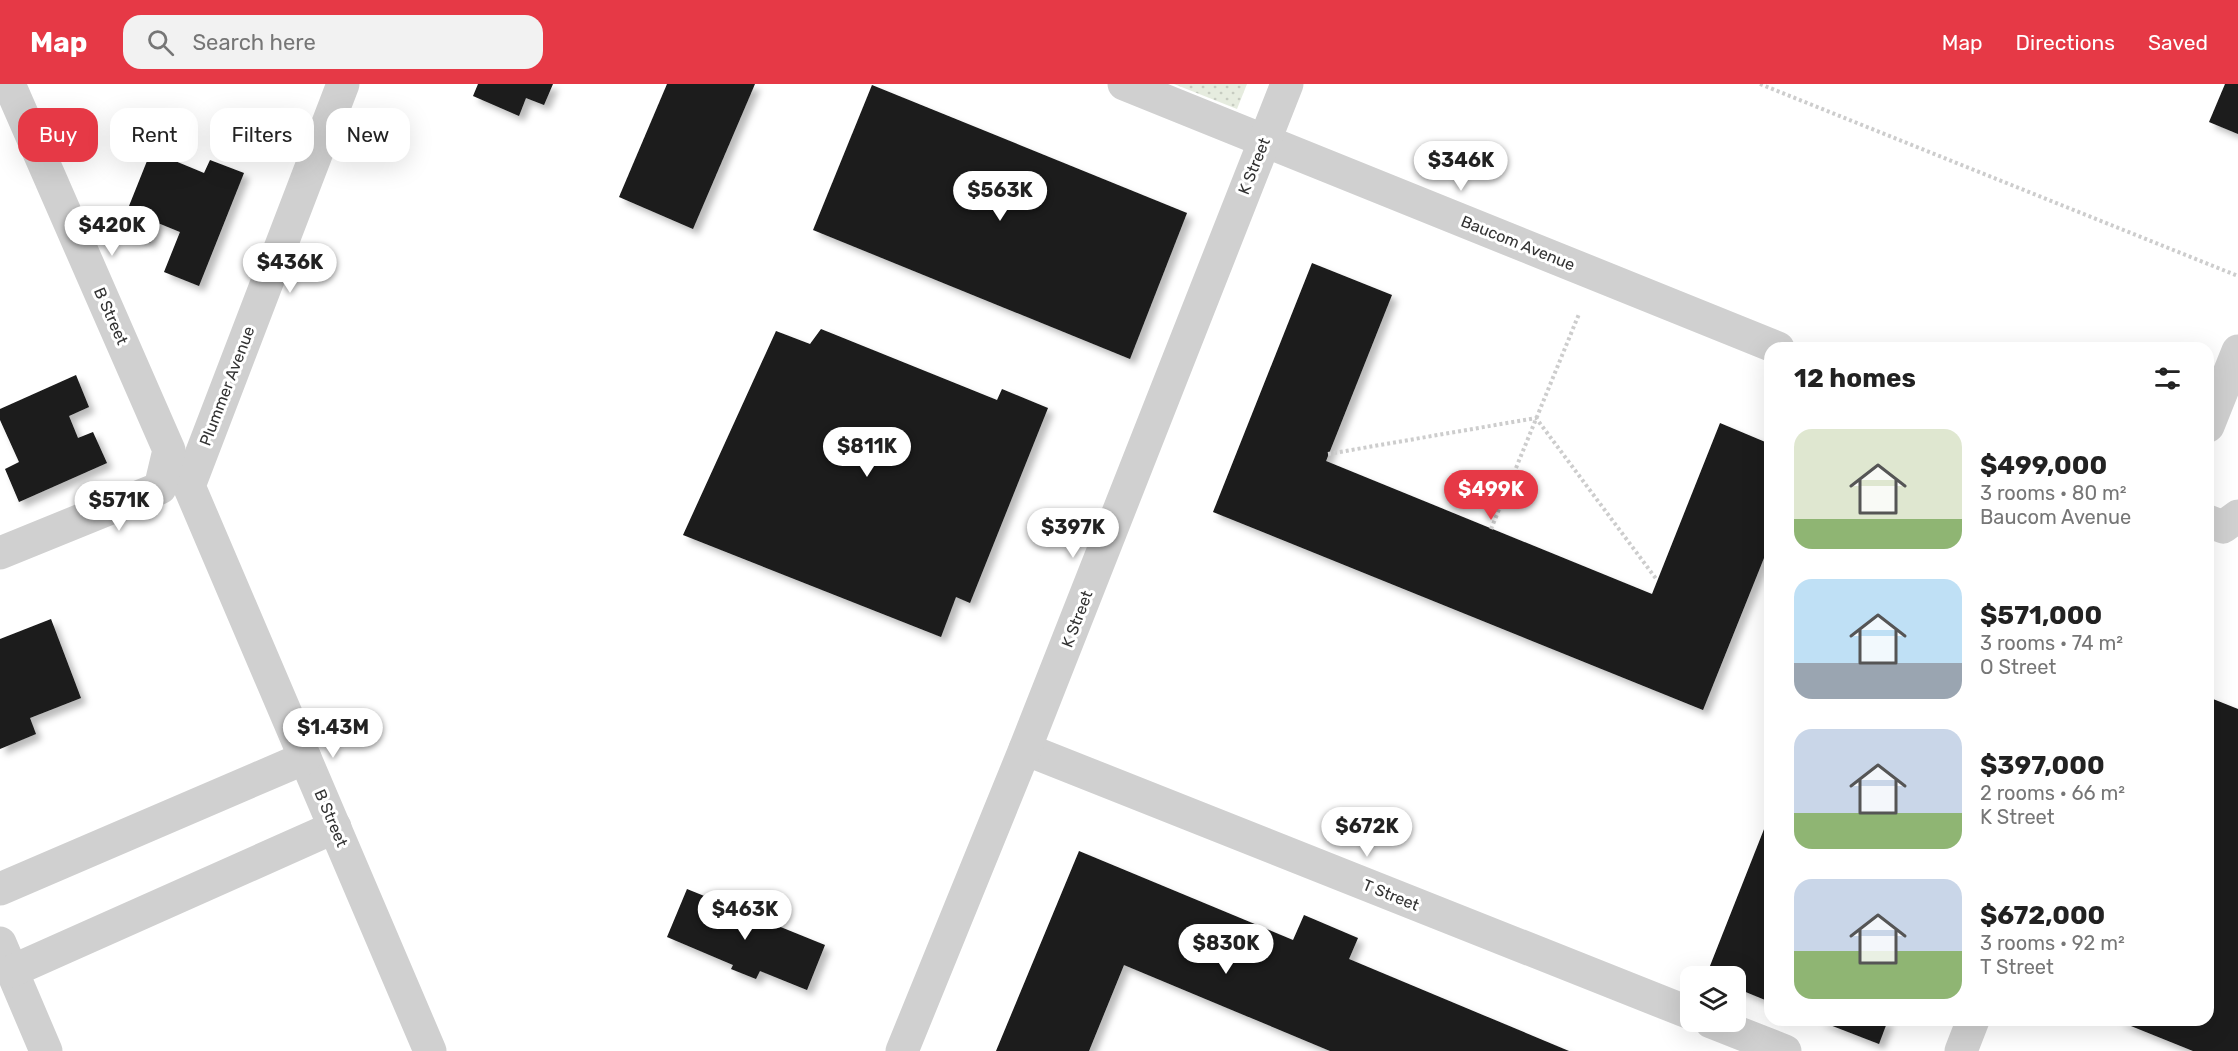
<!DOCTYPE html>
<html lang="en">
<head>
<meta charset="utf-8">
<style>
	:root { --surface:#fff; --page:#f2f2f2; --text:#222; --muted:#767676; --accent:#e63946 }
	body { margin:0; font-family:Rubik,sans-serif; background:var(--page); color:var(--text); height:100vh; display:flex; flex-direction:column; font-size:22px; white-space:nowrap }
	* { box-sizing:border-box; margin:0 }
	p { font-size:20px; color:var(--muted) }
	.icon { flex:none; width:33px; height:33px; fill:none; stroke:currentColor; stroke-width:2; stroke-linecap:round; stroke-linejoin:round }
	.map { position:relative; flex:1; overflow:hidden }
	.panel { position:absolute; left:1764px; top:258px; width:450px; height:684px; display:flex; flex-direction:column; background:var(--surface); border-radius:18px; box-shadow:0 6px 24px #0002 }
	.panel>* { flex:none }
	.hud { position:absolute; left:18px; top:24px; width:570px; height:54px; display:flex; gap:12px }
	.fabs { position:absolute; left:1680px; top:882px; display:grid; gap:12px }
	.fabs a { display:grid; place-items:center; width:66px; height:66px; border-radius:12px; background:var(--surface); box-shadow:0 6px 24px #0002; font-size:30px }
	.price { position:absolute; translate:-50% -51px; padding:0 14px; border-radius:21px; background:#fff; color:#222; font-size:20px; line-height:39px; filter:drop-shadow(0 2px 3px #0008) }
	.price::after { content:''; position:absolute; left:50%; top:36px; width:18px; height:14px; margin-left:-9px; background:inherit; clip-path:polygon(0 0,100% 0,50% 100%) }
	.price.on { background:var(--accent); color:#fff }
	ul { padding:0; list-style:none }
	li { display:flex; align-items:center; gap:18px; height:150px; padding:0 30px }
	li span { display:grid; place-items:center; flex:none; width:168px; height:120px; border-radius:18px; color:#555 }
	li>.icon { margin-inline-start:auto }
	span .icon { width:72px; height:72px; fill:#fffc; stroke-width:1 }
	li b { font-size:26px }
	h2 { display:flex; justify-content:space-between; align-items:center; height:72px; padding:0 30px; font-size:26px }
	.chip { padding:0 21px; border-radius:18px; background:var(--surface); box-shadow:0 6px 24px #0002; font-size:21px; line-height:54px }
	.chip.on { background:var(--accent); color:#fff }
	header { display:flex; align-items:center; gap:36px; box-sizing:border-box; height:84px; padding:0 30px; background:var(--accent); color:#fff }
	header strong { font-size:28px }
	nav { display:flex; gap:33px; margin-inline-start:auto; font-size:21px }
	.search { width:420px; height:54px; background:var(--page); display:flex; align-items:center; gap:15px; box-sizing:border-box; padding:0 21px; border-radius:18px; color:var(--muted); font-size:22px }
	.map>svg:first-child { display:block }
	.grass { fill:url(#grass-dots) }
	.building { fill:#1a1a1a; filter:url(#shadow) }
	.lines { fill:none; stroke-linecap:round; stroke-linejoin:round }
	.path { stroke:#cdcdcd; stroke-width:4; stroke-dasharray:3 3; stroke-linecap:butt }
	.minor { stroke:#d0d0d0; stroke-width:33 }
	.labels { text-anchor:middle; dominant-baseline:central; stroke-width:6; stroke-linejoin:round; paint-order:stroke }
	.street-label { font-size:16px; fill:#333; stroke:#fff }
</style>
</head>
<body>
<header>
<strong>Map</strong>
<div class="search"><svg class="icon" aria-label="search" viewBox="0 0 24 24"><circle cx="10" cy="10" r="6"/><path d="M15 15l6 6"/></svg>Search here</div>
<nav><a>Map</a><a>Directions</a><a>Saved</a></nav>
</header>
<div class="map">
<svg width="2238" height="967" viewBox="0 0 2238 967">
	<defs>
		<pattern id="grass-dots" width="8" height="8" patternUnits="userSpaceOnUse" patternTransform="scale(1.5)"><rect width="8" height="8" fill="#e6ecdf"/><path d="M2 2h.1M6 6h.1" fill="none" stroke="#c6cbc0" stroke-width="1.8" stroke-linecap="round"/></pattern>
		<filter id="shadow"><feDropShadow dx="5.5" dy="5.5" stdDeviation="3" flood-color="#0004"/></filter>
	</defs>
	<rect width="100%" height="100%" fill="#fff"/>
	<path class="grass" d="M1174 0H1247L1237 25Z"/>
	<g class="building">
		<path d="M478 0H553L544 21 526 14 519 32 473 12Z"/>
		<path d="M667 0H755L693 145 619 113Z"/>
		<path d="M2225 0H2238V50L2209 38Z"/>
		<path d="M872 1 1187 129 1130 275 813 146Z"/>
		<path d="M151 67 204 89 210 76 244 89 199 202 164 188 180 148 158 139 150 159 119 147Z"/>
		<path d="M1312 179 1392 211 1326 377 1652 510 1720 339 1770 360V459L1703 626 1213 428Z"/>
		<path d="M821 245 997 316 1002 305 1048 324 970 519 956 513 941 553 683 451 776 247 810 260Z"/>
		<path d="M76 291 89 323 69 332 78 354 93 348 107 379 19 418 5 385 19 378 0 336V325Z"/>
		<path d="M51 535 81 614 30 634 36 650 0 665V555Z"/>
		<path d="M2208 613 2238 625V967H2193L2116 936H2208Z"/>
		<path d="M1770 730V918L1736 904V892H1706Z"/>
		<path d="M1079 767 1293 856 1304 831 1358 854 1349 875 1569 967H1330L1124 881 1089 967H996Z"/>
		<path d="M687 805 825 861 807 906 760 887 756 895 731 885 733 881 667 853Z"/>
		<path d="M1817 936H1888L1879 960Z"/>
	</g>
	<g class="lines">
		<g class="path">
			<path d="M1760 0 2238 192"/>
			<path d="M1328 370 1536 334 1657 496"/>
			<path d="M1491 445 1579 230"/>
		</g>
		<g class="minor">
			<path d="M343 0 189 402 430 967"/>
			<path d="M1124 0 1778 264"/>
			<path d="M2208 342 2238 267"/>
			<path d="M2208 437 2223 443 2238 432"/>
			<path d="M0 469 160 404 169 366 9 0"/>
			<path d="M1025 665 1690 929"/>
			<path d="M0 805 305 674"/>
			<path d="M0 859 46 967"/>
			<path d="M12 887 335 743"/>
			<path d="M1711 938 1785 967"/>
			<path d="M902 967 1025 665 1287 0"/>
			<path d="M1961 967 1973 936"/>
		</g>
	</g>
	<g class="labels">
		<g class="street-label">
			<text transform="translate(1254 82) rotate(-68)">K Street</text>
			<text transform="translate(1518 159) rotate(22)">Baucom Avenue</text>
			<text transform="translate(111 232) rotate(66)">B Street</text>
			<text transform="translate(227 302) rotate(-69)">Plummer Avenue</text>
			<text transform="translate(1077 535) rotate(-69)">K Street</text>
			<text transform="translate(331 734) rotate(67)">B Street</text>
			<text transform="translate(1391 811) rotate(22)">T Street</text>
		</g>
	</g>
</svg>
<div class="fabs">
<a><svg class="icon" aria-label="layers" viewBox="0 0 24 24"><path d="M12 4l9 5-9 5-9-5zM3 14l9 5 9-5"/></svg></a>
</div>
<b class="price" style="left:1461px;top:108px">$346K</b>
<b class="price" style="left:1000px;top:138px">$563K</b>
<b class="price" style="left:112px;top:173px">$420K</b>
<b class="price" style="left:290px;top:210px">$436K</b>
<b class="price" style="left:867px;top:394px">$811K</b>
<b class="price on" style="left:1491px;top:437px">$499K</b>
<b class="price" style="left:119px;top:448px">$571K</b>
<b class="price" style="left:1073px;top:475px">$397K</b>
<b class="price" style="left:333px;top:675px">$1.43M</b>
<b class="price" style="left:1367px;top:774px">$672K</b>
<b class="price" style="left:745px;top:857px">$463K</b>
<b class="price" style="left:1226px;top:891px">$830K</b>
<div class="hud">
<a class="chip on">Buy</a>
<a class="chip">Rent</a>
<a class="chip">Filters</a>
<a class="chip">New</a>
</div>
<section class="panel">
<h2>12 homes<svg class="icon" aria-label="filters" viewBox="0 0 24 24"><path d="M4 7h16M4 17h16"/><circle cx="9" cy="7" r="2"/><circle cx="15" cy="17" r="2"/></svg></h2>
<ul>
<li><span style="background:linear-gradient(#dfe7d0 75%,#8fb573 0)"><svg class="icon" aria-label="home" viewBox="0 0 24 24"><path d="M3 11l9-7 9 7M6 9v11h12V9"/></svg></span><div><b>$499,000</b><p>3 rooms · 80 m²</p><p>Baucom Avenue</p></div></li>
<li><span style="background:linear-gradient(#bfe0f5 70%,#9aa5b1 0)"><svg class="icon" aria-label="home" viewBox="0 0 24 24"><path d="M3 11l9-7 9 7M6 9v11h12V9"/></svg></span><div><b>$571,000</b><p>3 rooms · 74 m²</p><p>O Street</p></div></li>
<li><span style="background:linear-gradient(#c9d6e8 70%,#8fb573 0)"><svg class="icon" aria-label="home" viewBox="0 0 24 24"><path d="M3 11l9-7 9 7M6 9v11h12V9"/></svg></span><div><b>$397,000</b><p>2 rooms · 66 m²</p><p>K Street</p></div></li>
<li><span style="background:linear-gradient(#c9d6e8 60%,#8fb573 0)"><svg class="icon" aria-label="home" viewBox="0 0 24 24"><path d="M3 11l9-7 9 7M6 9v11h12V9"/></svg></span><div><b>$672,000</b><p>3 rooms · 92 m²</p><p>T Street</p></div></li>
</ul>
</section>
</div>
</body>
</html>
